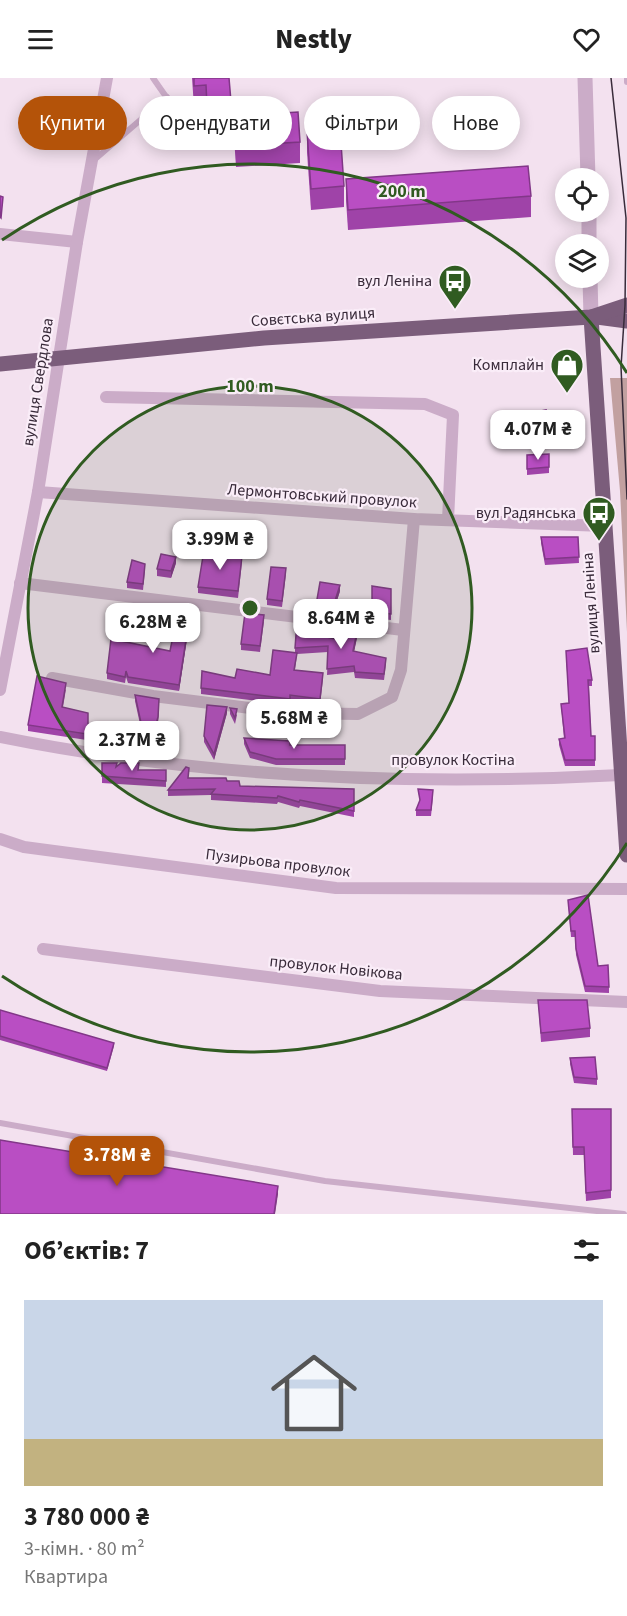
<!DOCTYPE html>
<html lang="uk">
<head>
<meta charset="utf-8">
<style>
	:root { --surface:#fff; --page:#f2f2f2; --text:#222; --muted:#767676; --line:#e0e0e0; --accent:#b45309 }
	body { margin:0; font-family:"Source Sans 3",sans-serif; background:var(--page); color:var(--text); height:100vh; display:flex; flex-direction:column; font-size:22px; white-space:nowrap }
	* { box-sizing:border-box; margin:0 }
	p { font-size:20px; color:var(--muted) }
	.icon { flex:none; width:33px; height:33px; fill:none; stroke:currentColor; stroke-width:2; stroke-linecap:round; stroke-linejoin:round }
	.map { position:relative; height:1136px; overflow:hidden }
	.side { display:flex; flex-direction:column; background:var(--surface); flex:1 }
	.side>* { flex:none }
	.guide { position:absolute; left:18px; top:18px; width:591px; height:54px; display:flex; gap:12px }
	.tools { position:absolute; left:555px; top:90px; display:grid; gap:12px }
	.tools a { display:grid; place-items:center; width:54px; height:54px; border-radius:50%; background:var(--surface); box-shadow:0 3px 15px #0003; font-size:30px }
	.price { position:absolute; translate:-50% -51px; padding:0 14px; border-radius:12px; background:#fff; color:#222; font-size:20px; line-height:39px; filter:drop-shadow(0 2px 3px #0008) }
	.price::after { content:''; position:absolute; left:50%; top:36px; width:18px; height:14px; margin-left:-9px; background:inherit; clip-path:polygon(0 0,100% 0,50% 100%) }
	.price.selected { background:var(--accent); color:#fff }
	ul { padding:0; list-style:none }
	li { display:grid; align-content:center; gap:12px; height:318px; padding:0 24px }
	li+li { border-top:2px solid var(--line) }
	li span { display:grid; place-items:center; height:186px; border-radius:0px; color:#555 }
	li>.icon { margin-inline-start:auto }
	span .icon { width:108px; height:108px; fill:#fffc; stroke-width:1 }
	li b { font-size:26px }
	h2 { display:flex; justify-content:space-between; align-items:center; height:72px; padding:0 24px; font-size:26px }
	.tag { padding:0 21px; border-radius:27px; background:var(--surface); box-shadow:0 3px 15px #0003; font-size:21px; line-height:54px }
	.tag.selected { background:var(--accent); color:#fff }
	header { display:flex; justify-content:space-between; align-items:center; height:78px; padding:0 24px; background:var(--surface); font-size:27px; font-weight:800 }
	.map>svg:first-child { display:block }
	.green { fill:#c2a0a0 }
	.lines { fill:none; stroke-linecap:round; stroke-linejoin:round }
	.service { stroke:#cbacc8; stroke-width:6 }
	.minor { stroke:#cbacc8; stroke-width:12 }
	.tertiary { stroke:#cbacc8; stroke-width:15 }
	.primary { stroke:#7b5d7b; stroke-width:15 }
	.tram { stroke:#392b3a; stroke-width:1.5 }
	.wall { fill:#9f43a8 }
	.shaded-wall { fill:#823788 }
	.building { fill:#b94ec3; stroke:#823788; stroke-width:1.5 }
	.ring { fill:none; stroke:#305b21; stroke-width:3 }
	.labels { text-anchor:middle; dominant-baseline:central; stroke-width:4.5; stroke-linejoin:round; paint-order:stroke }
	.poi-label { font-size:16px; fill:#392b3a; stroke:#faedf8; text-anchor:end }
	.street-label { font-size:16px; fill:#392b3a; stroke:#faedf8 }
	.centre { fill:#305b21; stroke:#faedf8; stroke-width:3 }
	.ring-label { font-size:18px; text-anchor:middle; font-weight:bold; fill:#305b21; stroke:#faedf8; stroke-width:4.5; stroke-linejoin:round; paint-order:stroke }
</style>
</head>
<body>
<header><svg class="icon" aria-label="menu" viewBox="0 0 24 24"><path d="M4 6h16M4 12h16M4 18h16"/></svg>Nestly<svg class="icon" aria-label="heart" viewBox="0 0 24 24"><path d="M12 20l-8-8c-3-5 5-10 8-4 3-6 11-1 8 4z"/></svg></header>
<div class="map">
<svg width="627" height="1136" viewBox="0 0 627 1136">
	<rect width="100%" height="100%" fill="#f3e1ef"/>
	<path class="green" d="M610 300H627V554L620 413Z"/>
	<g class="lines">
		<g class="service">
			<path d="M153 0 176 33"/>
			<path d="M627 0V4"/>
			<path d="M94 82 167 19"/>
			<path d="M0 1045 325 1103 624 1136"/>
		</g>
		<g class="minor">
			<path d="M0 156 77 164"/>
			<path d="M106 319 425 326 453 337 448 442"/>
			<path d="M38 414 414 441 604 448"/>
			<path d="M20 505 403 552"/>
			<path d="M52 600 153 618 291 635 358 636 392 619 401 592 414 441"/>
			<path d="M0 612 38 414 77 164 107 0"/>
			<path d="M0 659C202 700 415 708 621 697"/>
			<path d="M0 761 24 769 54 773 336 810 627 811"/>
			<path d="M43 871 380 913 627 924"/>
		</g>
		<g class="tertiary">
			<path d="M585 0 588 100"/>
			<path d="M589 134V166"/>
			<path d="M590 200 591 239"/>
		</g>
		<g class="primary">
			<path d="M591 239 627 777"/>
			<path d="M597 239 627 243"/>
			<path d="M0 286 264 260 591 239 627 227"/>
		</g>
		<path class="tram" d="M611 0 626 140 625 227 621 289 627 421"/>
	</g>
	<g class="wall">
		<path d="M192 0H229L233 47V68L208 70 206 28 194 29Z"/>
		<path d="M234 38 300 64V85L236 89 234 59Z"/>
		<path d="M307 53 344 108V129L311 132 307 74Z"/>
		<path d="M346 101 531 118V139L348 152 346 122Z"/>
		<path d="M546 332 544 348 533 349 530 335Z"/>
		<path d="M549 376V395L527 397V377Z"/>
		<path d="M541 459H578L579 485 545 487 541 465Z"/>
		<path d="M242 484 238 520 198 515V509Z"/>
		<path d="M176 485 171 500 157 498V491Z"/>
		<path d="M145 492 143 512 127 510V504Z"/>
		<path d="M286 496 282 529 267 527V521Z"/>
		<path d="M372 508 391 511V542L372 540Z"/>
		<path d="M340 513 333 535 316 533V527Z"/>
		<path d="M191 535 179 613 128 605 126 599 125 605 107 601V595L170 573 173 554H166V548Z"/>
		<path d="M264 543 260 574 241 572V566Z"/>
		<path d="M343 547 358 555 354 573 386 586 384 602 355 600 354 594 327 597 328 574 297 576 295 592 323 601 320 627 290 623V627L201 616V610L235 600 270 597 295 575V570L310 555 343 562Z"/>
		<path d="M566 579 592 602V608H589L591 658H595V688H565L559 667V661H564L561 626 569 625Z"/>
		<path d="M66 611 63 629 88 646 120 654 119 667 28 653V647Z"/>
		<path d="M135 617 159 627 158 645 150 675 146 674 135 623Z"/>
		<path d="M230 630 237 637 235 646 230 636Z"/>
		<path d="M227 635 214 682 204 664V658Z"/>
		<path d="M244 660 290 667H345V687H276L250 680 244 666Z"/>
		<path d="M102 685 117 689 139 692H166V709L102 705Z"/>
		<path d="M189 700 227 703 240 708 354 711V739L300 728 299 730 278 724 277 726 211 722V717L168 718V712Z"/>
		<path d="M418 711 433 718 431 738H416V732L420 724Z"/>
		<path d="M568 822 598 888 609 909V915L585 914 576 877 575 859H571Z"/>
		<path d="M538 922 590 950V959L541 964Z"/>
		<path d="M0 932 114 968 107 993 0 962Z"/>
		<path d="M570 980 597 1001V1007L574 1005 570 986Z"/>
		<path d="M572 1031H611V1120L586 1123 584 1077H573Z"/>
	</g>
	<g class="shaded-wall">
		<path d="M176 479V485L171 500V493Z"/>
		<path d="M340 507V513L333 535V529Z"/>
		<path d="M191 529V535L179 613V607Z"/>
		<path d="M358 549V555L353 579V573Z"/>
		<path d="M159 627 158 645 150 675V669Z"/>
		<path d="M227 629V635L214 682V676Z"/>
		<path d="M278 1108V1116L275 1136H274Z"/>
	</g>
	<g class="building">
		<path d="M194 0H229L233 47 208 49 206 7 194 8Z"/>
		<path d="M298 34 300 64 236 68 234 38Z"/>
		<path d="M340 51 344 108 311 111 307 53Z"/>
		<path d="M528 88 531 118 348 132 346 101Z"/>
		<path d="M0 118 3 119 1 140 0 139Z"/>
		<path d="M546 332 544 344 533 345 530 335Z"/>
		<path d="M549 376V389L527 391V377Z"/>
		<path d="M541 459H578L579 479 545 481Z"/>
		<path d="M204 472 242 478 238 513 198 509Z"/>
		<path d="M161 476 176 479 171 493 157 491Z"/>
		<path d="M132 482 145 486 143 506 127 504Z"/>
		<path d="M271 489 286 490 282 523 267 521Z"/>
		<path d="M320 504 340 507 333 529 316 527Z"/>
		<path d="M372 508 391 511V536L372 534Z"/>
		<path d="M174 526 191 529 179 607 128 599 126 593 125 599 107 595 111 561 170 573 175 548H166Z"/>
		<path d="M245 535 264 537 260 568 241 566Z"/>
		<path d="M297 544 311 545 309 555 344 563 343 547 358 549 353 573 386 580 384 596 355 594 354 588 327 591 328 568 295 570Z"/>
		<path d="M587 570 592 602H588L591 658H595V682H565L559 661 565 660 561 626 569 625 566 573Z"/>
		<path d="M273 572 297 575 294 592 323 595 320 621 290 617V621L201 610 202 593 235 600 237 591 270 597Z"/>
		<path d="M37 598 66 605 62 629 88 635V646L120 648 119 661 28 647Z"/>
		<path d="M135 617 159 621 158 639 150 669 146 668Z"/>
		<path d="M207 627 227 629 214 676 204 658Z"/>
		<path d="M230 630 237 631 235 640Z"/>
		<path d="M244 660 290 663V667H345V681H276L250 674Z"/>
		<path d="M102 685H117L116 689 121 685H139L138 692H166V703L102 698Z"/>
		<path d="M186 689 189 690 188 700H226L227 703H239L240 708 354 711V733L300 722 299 724 278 718 277 720 211 716 215 711 168 712Z"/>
		<path d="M418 711 433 712 431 732H416L420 722Z"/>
		<path d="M588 817 598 888 608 887 609 909 585 908 576 871 575 853H571L568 822Z"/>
		<path d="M538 922H587L590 950 541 955Z"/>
		<path d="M0 932 114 965 107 990 0 958Z"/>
		<path d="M595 979 597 1001 574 999 570 980Z"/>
		<path d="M572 1031H611V1112L586 1115 584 1069H573Z"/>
		<path d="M0 1062 278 1108 274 1136H0Z"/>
	</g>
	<circle cx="250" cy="530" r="222" fill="#305b21" fill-opacity=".12"/>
	<g class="ring">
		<circle cx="250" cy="530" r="222"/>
		<path d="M627 765A444 444 0 0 1 2 898M2 162A444 444 0 0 1 627 295"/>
	</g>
	<defs>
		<g id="bus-pin" transform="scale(1.725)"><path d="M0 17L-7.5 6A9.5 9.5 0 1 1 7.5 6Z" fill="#305b21" stroke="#faedf8"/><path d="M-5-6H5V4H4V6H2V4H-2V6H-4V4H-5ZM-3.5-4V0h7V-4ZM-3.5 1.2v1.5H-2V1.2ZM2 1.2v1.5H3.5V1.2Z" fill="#fff"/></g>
		<g id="shop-pin" transform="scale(1.725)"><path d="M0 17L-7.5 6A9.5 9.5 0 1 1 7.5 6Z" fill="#305b21" stroke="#faedf8"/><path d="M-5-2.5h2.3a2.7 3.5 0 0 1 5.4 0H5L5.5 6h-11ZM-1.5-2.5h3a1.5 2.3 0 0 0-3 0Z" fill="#fff"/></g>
	</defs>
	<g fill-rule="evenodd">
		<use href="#bus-pin" x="455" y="203"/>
		<use href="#shop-pin" x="567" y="287"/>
		<use href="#bus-pin" x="599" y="435"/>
	</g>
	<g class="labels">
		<g class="poi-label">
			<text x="432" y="203">вул Леніна</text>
			<text x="544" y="287">Комплайн</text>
			<text x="576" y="435">вул Радянська</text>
		</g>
		<g class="street-label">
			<text transform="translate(313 239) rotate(-4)">Совєтська вулиця</text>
			<text transform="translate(38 304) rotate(-81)">вулиця Свердлова</text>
			<text transform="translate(322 418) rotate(4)">Лермонтовський провулок</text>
			<text transform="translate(591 525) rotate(-94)">вулиця Леніна</text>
			<text x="453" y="682">провулок Костіна</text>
			<text transform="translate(278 785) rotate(7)">Пузирьова провулок</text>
			<text transform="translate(336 890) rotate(6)">провулок Новікова</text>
		</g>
	</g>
	<circle cx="250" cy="530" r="9" class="centre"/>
	<g class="ring-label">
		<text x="402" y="119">200 m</text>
		<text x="250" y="314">100 m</text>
	</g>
</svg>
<div class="tools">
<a><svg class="icon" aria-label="locate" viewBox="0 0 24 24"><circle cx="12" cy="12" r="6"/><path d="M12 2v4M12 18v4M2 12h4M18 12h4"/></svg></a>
<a><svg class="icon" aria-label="layers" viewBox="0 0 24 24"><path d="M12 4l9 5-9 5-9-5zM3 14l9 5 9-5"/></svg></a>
</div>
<b class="price" style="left:538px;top:383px">4.07M ₴</b>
<b class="price" style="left:220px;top:493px">3.99M ₴</b>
<b class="price" style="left:341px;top:572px">8.64M ₴</b>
<b class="price" style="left:153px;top:576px">6.28M ₴</b>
<b class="price" style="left:294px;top:672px">5.68M ₴</b>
<b class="price" style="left:132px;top:694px">2.37M ₴</b>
<b class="price selected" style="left:117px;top:1109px">3.78M ₴</b>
<div class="guide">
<a class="tag selected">Купити</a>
<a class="tag">Орендувати</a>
<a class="tag">Фільтри</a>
<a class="tag">Нове</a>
</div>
</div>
<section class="side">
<h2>Об’єктів: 7<svg class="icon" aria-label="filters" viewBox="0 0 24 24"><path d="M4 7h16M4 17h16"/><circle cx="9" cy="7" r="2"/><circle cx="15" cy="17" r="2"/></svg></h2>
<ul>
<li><span style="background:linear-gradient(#c9d6e8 75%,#c2b280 0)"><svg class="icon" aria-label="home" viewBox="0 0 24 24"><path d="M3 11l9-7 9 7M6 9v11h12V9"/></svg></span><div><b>3 780 000 ₴</b><p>3-кімн. · 80 m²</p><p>Квартира</p></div></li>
</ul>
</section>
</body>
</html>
